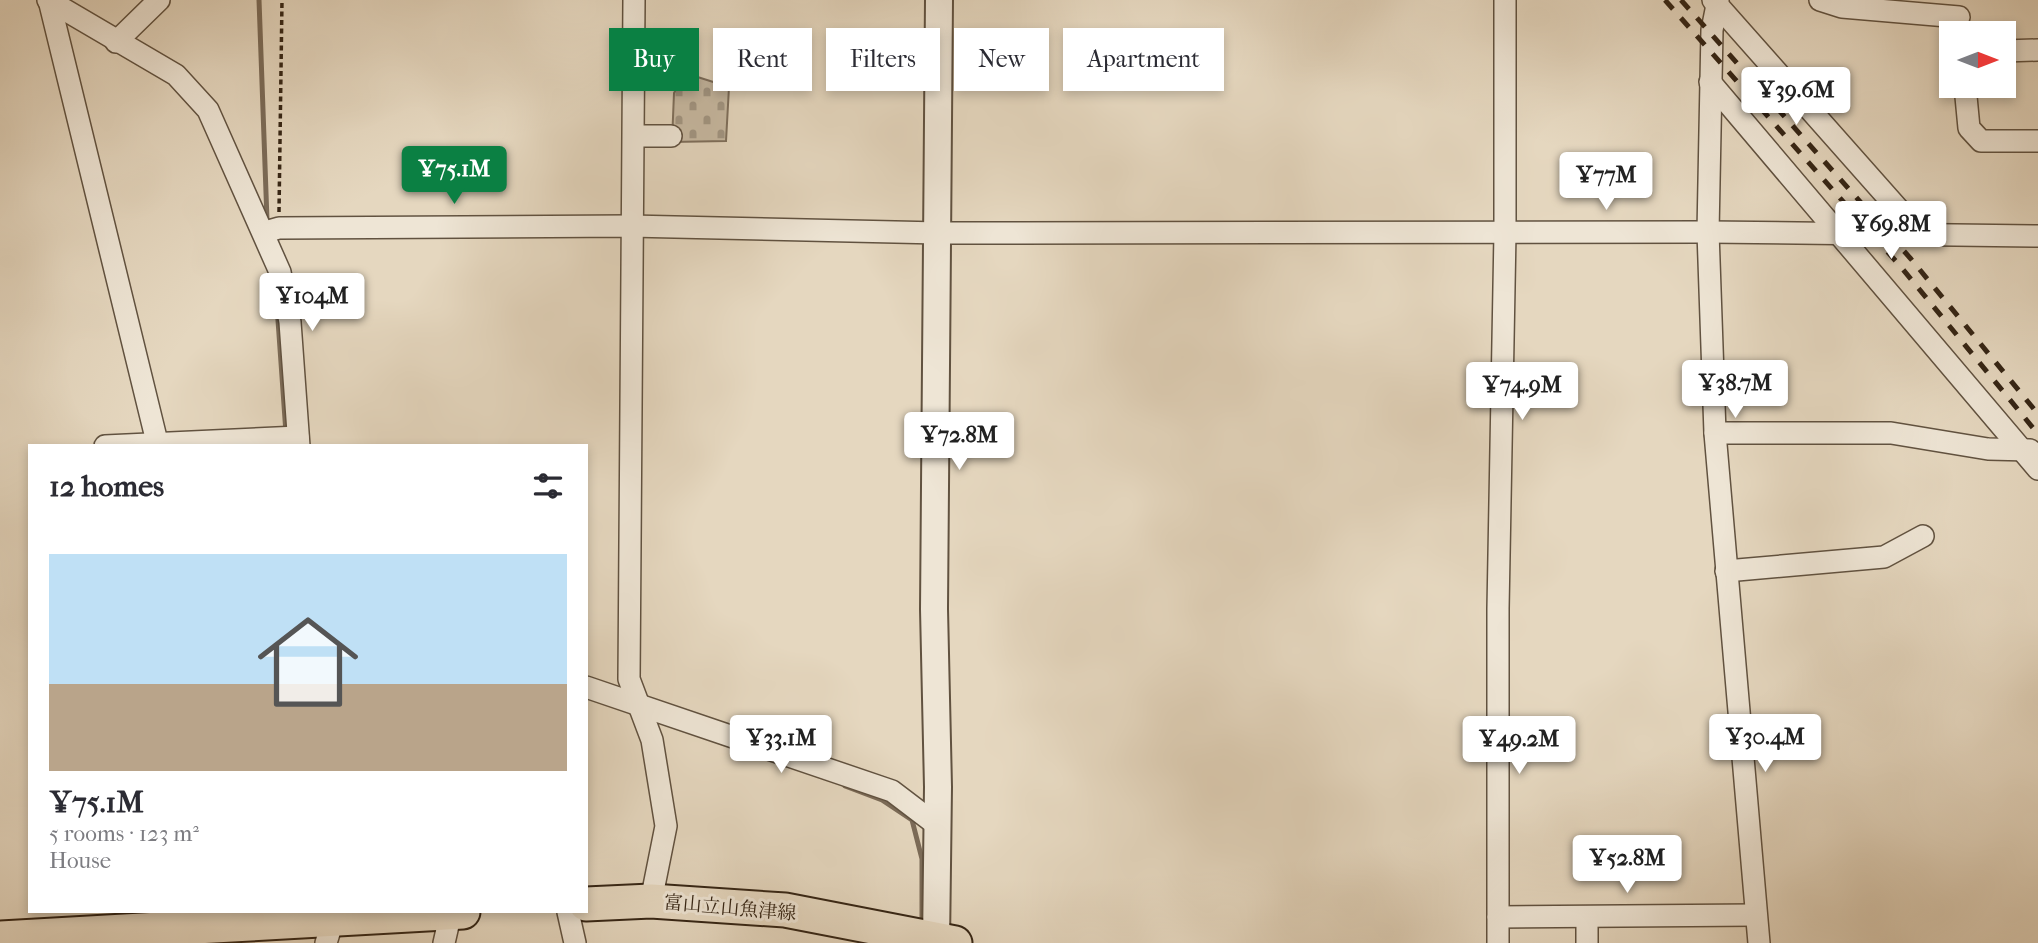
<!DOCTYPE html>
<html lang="en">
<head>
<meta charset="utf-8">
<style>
	:root { --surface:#fff; --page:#f7f7f7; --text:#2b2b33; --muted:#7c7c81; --accent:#0b8043 }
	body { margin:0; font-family:"IM FELL French Canon","Noto Serif JP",serif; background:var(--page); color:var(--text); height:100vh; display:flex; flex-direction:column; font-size:26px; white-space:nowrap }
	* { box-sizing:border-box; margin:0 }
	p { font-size:23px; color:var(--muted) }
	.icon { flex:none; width:38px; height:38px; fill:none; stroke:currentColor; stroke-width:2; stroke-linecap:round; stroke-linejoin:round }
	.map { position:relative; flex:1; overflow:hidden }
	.drawer { position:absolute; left:28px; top:444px; width:560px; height:469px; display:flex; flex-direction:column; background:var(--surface); border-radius:0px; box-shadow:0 4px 10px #0003 }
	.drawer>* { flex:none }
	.top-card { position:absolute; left:609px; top:28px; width:665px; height:63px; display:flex; gap:14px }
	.needle { width:46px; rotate:90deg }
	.tools { position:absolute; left:1939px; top:21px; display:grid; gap:14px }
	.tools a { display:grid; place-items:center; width:77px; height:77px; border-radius:0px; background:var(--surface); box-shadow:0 4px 10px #0003; font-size:35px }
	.price { position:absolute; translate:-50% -60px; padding:0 16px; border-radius:7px; background:#fff; color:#222; font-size:23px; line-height:46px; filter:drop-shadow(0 2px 4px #0008) }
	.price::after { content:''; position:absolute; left:50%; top:42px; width:21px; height:16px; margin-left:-10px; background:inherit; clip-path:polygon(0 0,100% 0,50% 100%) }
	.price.current { background:var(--accent); color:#fff }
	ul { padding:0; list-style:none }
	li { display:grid; align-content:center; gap:14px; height:371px; padding:0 21px }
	li span { display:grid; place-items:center; height:217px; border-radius:0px; color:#555 }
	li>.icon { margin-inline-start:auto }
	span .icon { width:126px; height:126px; fill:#fffc; stroke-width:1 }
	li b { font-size:30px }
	h2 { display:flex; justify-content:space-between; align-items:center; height:84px; padding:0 21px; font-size:30px }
	.pill { padding:0 24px; border-radius:0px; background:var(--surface); box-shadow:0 4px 10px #0003; font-size:24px; line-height:63px }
	.pill.current { background:var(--accent); color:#fff }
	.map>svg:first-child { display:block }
	.cemetery { fill:url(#cemetery-stones); stroke:#7e6f5c; stroke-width:2 }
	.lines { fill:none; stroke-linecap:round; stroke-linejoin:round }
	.stream { stroke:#7b6b58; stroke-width:5 }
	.minor-casing { stroke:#615240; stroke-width:24 }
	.tertiary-casing { stroke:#615240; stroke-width:30 }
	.primary-casing { stroke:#352515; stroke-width:37 }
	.path { stroke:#352515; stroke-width:3.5; stroke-dasharray:5 3.5; stroke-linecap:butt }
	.minor { stroke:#eee5d5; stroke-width:21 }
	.tertiary { stroke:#eee5d5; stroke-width:26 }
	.primary { stroke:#e5d7bf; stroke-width:33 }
	.rail { stroke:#352515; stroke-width:5; stroke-dasharray:12 12; stroke-linecap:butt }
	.labels { text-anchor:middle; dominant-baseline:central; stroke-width:6; stroke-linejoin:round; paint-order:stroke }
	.street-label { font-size:19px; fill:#352515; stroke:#eee5d5 }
</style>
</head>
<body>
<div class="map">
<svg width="2038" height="943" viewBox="0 0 2038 943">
	<defs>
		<pattern id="cemetery-stones" width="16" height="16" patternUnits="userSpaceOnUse" patternTransform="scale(1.75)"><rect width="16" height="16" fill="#c7b9a2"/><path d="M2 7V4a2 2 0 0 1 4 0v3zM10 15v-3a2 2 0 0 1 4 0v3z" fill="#a29683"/></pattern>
	</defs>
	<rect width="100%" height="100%" fill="#e5d7bf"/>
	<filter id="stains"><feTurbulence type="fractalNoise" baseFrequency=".00286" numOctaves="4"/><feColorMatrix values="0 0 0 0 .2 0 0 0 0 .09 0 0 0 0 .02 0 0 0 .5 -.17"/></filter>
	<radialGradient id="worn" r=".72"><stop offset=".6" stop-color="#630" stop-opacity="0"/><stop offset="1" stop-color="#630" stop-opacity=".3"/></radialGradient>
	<path class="cemetery" d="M685 73 729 87 726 141 672 142 674 93Z"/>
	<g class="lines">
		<g class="stream">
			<path d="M259 0 267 220"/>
			<path d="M277 306 286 433"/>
			<path d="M845 786 882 800 912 820 922 859V926"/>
		</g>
		<g class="minor-casing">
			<g id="minor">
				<path d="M48 0 176 75 208 110 280 272 290 322 299 446"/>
				<path d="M49 0 158 446"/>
				<path d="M634 0 629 679 652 740 666 826 651 901"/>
				<path d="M1713 0 1907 219 1912 235"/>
				<path d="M1718 0 1712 30 1708 232 1715 433 1759 943"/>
				<path d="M1820 0 1842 7 1959 17"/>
				<path d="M116 42 159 0"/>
				<path d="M2004 51 2038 50"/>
				<path d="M1710 82 2038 469"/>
				<path d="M1965 86 1969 128 1981 141H2038"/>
				<path d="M634 136H671"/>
				<path d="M265 232 279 228 630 226 939 233 1708 232 2038 236"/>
				<path d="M1715 433H1891L1988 449 2030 450"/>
				<path d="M105 446 298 437"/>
				<path d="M1726 571 1884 557 1923 536"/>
				<path d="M586 687 892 791 938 826"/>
				<path d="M568 912 575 943"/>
				<path d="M1498 917 1756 915"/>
				<path d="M326 943 333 920"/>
				<path d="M444 943 451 912"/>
				<path d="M1498 943V609L1505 233V0"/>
				<path d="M1587 943V917"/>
			</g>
		</g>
		<g class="tertiary-casing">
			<path id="tertiary" d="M936 943 938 787 934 609 939 0"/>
		</g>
		<g class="primary-casing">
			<g id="primary">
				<path d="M586 904 651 901 785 910 955 943"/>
				<path d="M0 938 463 912"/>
			</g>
		</g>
		<path class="path" d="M279 212 282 0"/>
		<use href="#minor" class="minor"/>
		<use href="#tertiary" class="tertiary"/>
		<use href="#primary" class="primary"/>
		<g class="rail">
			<path d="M1665 0 1901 267 2038 434"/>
			<path d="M1681 0 1911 259 2038 414"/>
		</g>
	</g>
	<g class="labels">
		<g class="street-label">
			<text transform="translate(730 908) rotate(5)">富山立山魚津線</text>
		</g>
	</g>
	<rect width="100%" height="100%" filter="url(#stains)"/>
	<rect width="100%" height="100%" fill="url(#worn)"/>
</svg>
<div class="tools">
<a><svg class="needle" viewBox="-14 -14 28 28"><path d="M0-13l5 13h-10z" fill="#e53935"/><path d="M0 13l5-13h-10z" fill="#7c7c81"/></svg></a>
</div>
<b class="price" style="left:1796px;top:127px">¥39.6M</b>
<b class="price current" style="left:454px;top:206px">¥75.1M</b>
<b class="price" style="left:1606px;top:212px">¥77M</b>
<b class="price" style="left:1891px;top:261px">¥69.8M</b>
<b class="price" style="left:312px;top:333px">¥104M</b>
<b class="price" style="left:1735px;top:420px">¥38.7M</b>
<b class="price" style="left:1522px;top:422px">¥74.9M</b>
<b class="price" style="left:959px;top:472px">¥72.8M</b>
<b class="price" style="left:1765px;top:774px">¥30.4M</b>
<b class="price" style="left:781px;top:775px">¥33.1M</b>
<b class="price" style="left:1519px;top:776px">¥49.2M</b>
<b class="price" style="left:1627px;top:895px">¥52.8M</b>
<div class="top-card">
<a class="pill current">Buy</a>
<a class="pill">Rent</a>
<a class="pill">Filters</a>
<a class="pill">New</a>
<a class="pill">Apartment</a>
</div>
<section class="drawer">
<h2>12 homes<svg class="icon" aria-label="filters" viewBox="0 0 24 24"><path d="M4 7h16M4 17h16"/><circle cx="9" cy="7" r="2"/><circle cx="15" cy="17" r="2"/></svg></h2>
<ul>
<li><span style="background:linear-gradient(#bfe0f5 60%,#b9a48a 0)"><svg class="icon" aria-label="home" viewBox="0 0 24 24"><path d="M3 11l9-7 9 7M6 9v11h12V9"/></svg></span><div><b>¥75.1M</b><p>5 rooms · 123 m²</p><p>House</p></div></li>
</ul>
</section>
</div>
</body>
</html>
